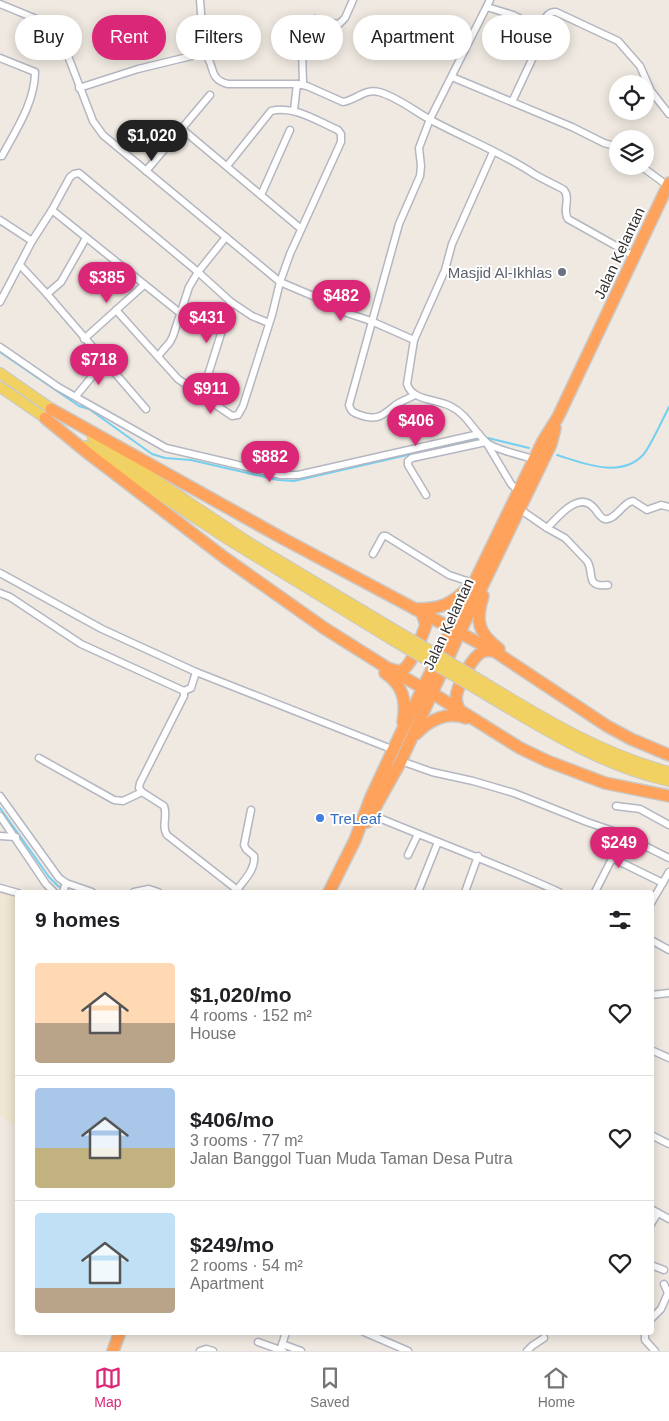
<!DOCTYPE html>
<html lang="en">
<head>
<meta charset="utf-8">
<style>
	:root { --surface:#fff; --page:#f6f6f6; --text:#202124; --muted:#757577; --line:#e0e0e0; --accent:#db2777 }
	body { margin:0; font-family:Arial,sans-serif; background:var(--page); color:var(--text); height:100vh; display:flex; flex-direction:column; font-size:19px; white-space:nowrap }
	* { box-sizing:border-box; margin:0 }
	p { font-size:16px; color:var(--muted) }
	.icon { flex:none; width:28px; height:28px; fill:none; stroke:currentColor; stroke-width:2; stroke-linecap:round; stroke-linejoin:round }
	.map { position:relative; flex:1; overflow:hidden }
	.details { position:absolute; left:15px; top:890px; width:639px; height:445px; display:flex; flex-direction:column; background:var(--surface); border-radius:5px; box-shadow:0 2px 12px #0003 }
	.details>* { flex:none }
	.top-card { position:absolute; left:15px; top:15px; width:640px; height:45px; display:flex; gap:10px }
	.controls { position:absolute; left:609px; top:75px; display:grid; gap:10px }
	.controls a { display:grid; place-items:center; width:45px; height:45px; border-radius:50%; background:var(--surface); box-shadow:0 2px 12px #0003; font-size:25px }
	.price { position:absolute; translate:-50% -42px; padding:0 11px; border-radius:18px; background:var(--accent); color:#fff; font-size:16px; line-height:32px; filter:drop-shadow(0 1px 2px #0008) }
	.price::after { content:''; position:absolute; left:50%; top:30px; width:15px; height:11px; margin-left:-8px; background:inherit; clip-path:polygon(0 0,100% 0,50% 100%) }
	.price.selected { background:#222; color:#fff }
	ul { padding:0; list-style:none }
	li { display:flex; align-items:center; gap:15px; height:125px; padding:0 20px }
	li+li { border-top:1px solid var(--line) }
	li span { display:grid; place-items:center; flex:none; width:140px; height:100px; border-radius:5px; color:#555 }
	li>.icon { margin-inline-start:auto }
	span .icon { width:60px; height:60px; fill:#fffc; stroke-width:1 }
	li b { font-size:21px }
	h2 { display:flex; justify-content:space-between; align-items:center; height:60px; padding:0 20px; font-size:21px }
	.tag { padding:0 18px; border-radius:22px; background:var(--surface); box-shadow:0 2px 12px #0003; font-size:18px; line-height:45px }
	.tag.selected { background:var(--accent); color:#fff }
	.dock { display:flex; justify-content:space-around; align-items:center; height:70px; border-top:1px solid var(--line); background:var(--surface); font-size:14px; color:var(--muted) }
	.dock a { display:grid; justify-items:center; gap:2px }
	.dock .selected { color:var(--accent) }
	.map>svg:first-child { display:block }
	.education { fill:#f0e6d1 }
	.lines { fill:none; stroke-linecap:round; stroke-linejoin:round }
	.stream { stroke:#75cff0; stroke-width:2 }
	.street-casing { stroke:#b4b7c1; stroke-width:9 }
	.primary-casing { stroke:#c9c9c9; stroke-width:12 }
	.highway-casing { stroke:#c9c9c9; stroke-width:14 }
	.street { stroke:#fff; stroke-width:6 }
	.primary { stroke:#f2d163; stroke-width:10 }
	.highway { stroke:#ffa35c; stroke-width:11 }
	.primary-bridge-casing { stroke:#c9c9c9; stroke-width:12; stroke-linecap:butt }
	.primary-bridge { stroke:#f2d163; stroke-width:10 }
	.worship-dot { fill:#6b7280; stroke:#fff; stroke-width:2 }
	.shop-dot { fill:#3f7fe0; stroke:#fff; stroke-width:2 }
	.labels { text-anchor:middle; dominant-baseline:central; stroke-width:4; stroke-linejoin:round; paint-order:stroke }
	.street-label { font-size:15px; fill:#2e2e2e; stroke:#fff }
	.worship-label { font-size:15px; fill:#5b616d; stroke:#fff; text-anchor:end }
	.shop-label { font-size:15px; fill:#366cbe; stroke:#fff; text-anchor:start }
</style>
</head>
<body>
<div class="map">
<svg width="669" height="1351" viewBox="0 0 669 1351">
	<rect width="100%" height="100%" fill="#efe9e1"/>
	<path class="education" d="M0 890 17 894V1127L0 1115Z"/>
	<g class="lines">
		<g class="stream">
			<path d="M0 352 79 406 89 409 152 454 165 458 191 460 278 480 294 481 477 439"/>
			<path d="M488 438 529 448"/>
			<path d="M557 455C583 463 620 479 643 455 651 446 663 418 669 407"/>
			<path d="M0 808 49 877 58 886 62 888"/>
			<path d="M67 890 72 892"/>
		</g>
		<g class="street-casing">
			<g id="street">
				<path d="M200 0 204 53C216 64 207 79 228 84H297L307 86 343 102C356 100 365 88 379 92 397 97 413 110 429 119 464 138 501 152 534 174 540 178 562 188 564 190 571 198 562 211 568 219L634 256"/>
				<path d="M0 4 51 25 58 33 63 43 93 121 103 135 280 282 332 304 344 312 371 321 414 340"/>
				<path d="M487 7 513 15 543 30V36L512 102"/>
				<path d="M540 27C544 21 547 11 556 12L618 41 640 66 651 91 669 114"/>
				<path d="M0 58 35 72C35 102 16 130 2 156H0"/>
				<path d="M452 77 572 127 604 143 618 147"/>
				<path d="M303 85C303 62 298 37 315 19L323 22 339 24 345 18 353 0"/>
				<path d="M79 88 138 69 204 53"/>
				<path d="M294 110 297 84"/>
				<path d="M182 129 300 228"/>
				<path d="M493 152 452 244 445 270 414 340 407 384C412 401 437 399 450 406 467 414 473 430 486 442 493 449 523 456 534 459"/>
				<path d="M641 166 668 186"/>
				<path d="M146 171 210 95"/>
				<path d="M261 195 290 130"/>
				<path d="M52 210 180 313"/>
				<path d="M0 220 32 241"/>
				<path d="M20 265 47 294 146 409"/>
				<path d="M47 294 61 282 86 238"/>
				<path d="M0 302 32 241 52 210 70 177 74 174 79 173 198 272 231 302 252 316 269 323"/>
				<path d="M116 310 178 379 232 416 238 415 243 406 272 315 280 282 290 254 341 142V134L338 130C317 121 294 105 271 111L227 166"/>
				<path d="M84 339 144 285"/>
				<path d="M0 347 58 387 166 448 281 475H298L479 434"/>
				<path d="M158 356 170 342 173 336 189 287 198 272 226 237"/>
				<path d="M198 393 208 375 231 302"/>
				<path d="M415 395C409 398 402 401 397 404 384 414 378 422 360 415 354 413 351 412 349 405L399 224 420 176 421 166 419 148 430 119 490 0"/>
				<path d="M76 396 104 362"/>
				<path d="M426 495 408 465V461L412 458 486 442 511 484 518 491"/>
				<path d="M521 510 547 528C558 517 579 490 594 508 597 511 601 519 605 519 614 521 622 505 630 502L633 501 647 510 661 505 669 507"/>
				<path d="M547 528 565 538 587 561C595 572 584 588 608 585"/>
				<path d="M373 554 383 536H386L449 575 473 583"/>
				<path d="M0 573 102 629 196 672 394 750"/>
				<path d="M0 593 10 597 81 644 184 691 191 688 196 672"/>
				<path d="M184 691V696L140 783 139 788 142 792 164 806C168 816 161 826 167 835L240 892"/>
				<path d="M39 758 114 800 123 801 142 792"/>
				<path d="M401 761 432 772 473 781 514 793 587 822 619 833 669 858"/>
				<path d="M0 796 59 878 66 883 92 892"/>
				<path d="M616 806 640 809 669 825"/>
				<path d="M372 815C434 841 497 864 559 892"/>
				<path d="M0 816 46 884 54 892"/>
				<path d="M0 836 16 837"/>
				<path d="M408 855 418 834"/>
				<path d="M612 858 663 883"/>
				<path d="M0 888 18 893"/>
				<path d="M237 890C244 880 256 869 254 856L246 849 244 845 251 810"/>
				<path d="M63 892 66 883"/>
				<path d="M134 892 149 889 158 892"/>
				<path d="M418 892 438 842"/>
				<path d="M465 892 478 856"/>
				<path d="M595 892 624 835"/>
				<path d="M651 903 669 872"/>
				<path d="M651 940 669 950"/>
				<path d="M651 995 669 993"/>
				<path d="M651 1050 669 1058"/>
				<path d="M651 1135 669 1144"/>
				<path d="M651 1209 669 1219"/>
				<path d="M651 1224 658 1213"/>
				<path d="M651 1265 664 1270"/>
				<path d="M651 1319 661 1309 668 1293 664 1284"/>
				<path d="M364 1332 408 1351"/>
				<path d="M645 1332V1340L655 1351"/>
				<path d="M258 1342 283 1351"/>
				<path d="M282 1344 301 1351"/>
				<path d="M281 1348 286 1332"/>
				<path d="M200 1351 206 1349 213 1351"/>
				<path d="M527 1351 532 1346 544 1338"/>
			</g>
		</g>
		<g class="primary-casing">
			<g id="primary">
				<path d="M0 373 56 412"/>
				<path d="M0 387 51 422"/>
				<path d="M93 438 251 544 395 630"/>
				<path d="M86 446 229 540 389 638"/>
				<path d="M485 683C544 719 602 754 669 772"/>
				<path d="M480 691C540 727 601 766 669 781"/>
			</g>
		</g>
		<g class="highway-casing">
			<g id="highway">
				<path d="M51 409 282 538 494 651 607 726 631 739 669 755"/>
				<path d="M45 418 89 454 225 558 324 628 389 669 432 693 520 748 547 761 605 783 669 796"/>
				<path d="M483 596C475 621 478 633 499 649"/>
				<path d="M415 609C440 609 451 605 469 587"/>
				<path d="M391 669C393 670 398 671 400 671 411 669 422 635 426 625L422 613"/>
				<path d="M385 673C403 685 407 701 403 722"/>
				<path d="M459 710C458 706 456 703 456 698 457 687 472 654 485 651 486 650 491 651 493 651"/>
				<path d="M416 734C429 720 447 711 466 718"/>
				<path d="M367 822 401 761 459 634 551 444 555 428"/>
				<path d="M329 892 355 840 371 797 401 733 543 441 558 417 669 183"/>
				<path d="M113 1351 120 1332"/>
			</g>
		</g>
		<use href="#street" class="street"/>
		<use href="#primary" class="primary"/>
		<use href="#highway" class="highway"/>
		<g class="primary-bridge-casing">
			<g id="primary-bridge">
				<path d="M395 630 485 683"/>
				<path d="M389 638 480 691"/>
			</g>
		</g>
		<use href="#primary-bridge" class="primary-bridge"/>
	</g>
	<circle class="worship-dot" cx="562" cy="272" r="5"/>
	<circle class="shop-dot" cx="320" cy="818" r="5"/>
	<g class="labels">
		<g class="street-label">
			<text transform="translate(619 253) rotate(-65)">Jalan Kelantan</text>
			<text transform="translate(448 624) rotate(-65)">Jalan Kelantan</text>
		</g>
		<g class="worship-label">
			<text x="552" y="272">Masjid Al-Ikhlas</text>
		</g>
		<g class="shop-label">
			<text x="330" y="818">TreLeaf</text>
		</g>
	</g>
</svg>
<div class="controls">
<a><svg class="icon" aria-label="locate" viewBox="0 0 24 24"><circle cx="12" cy="12" r="6"/><path d="M12 2v4M12 18v4M2 12h4M18 12h4"/></svg></a>
<a><svg class="icon" aria-label="layers" viewBox="0 0 24 24"><path d="M12 4l9 5-9 5-9-5zM3 14l9 5 9-5"/></svg></a>
</div>
<b class="price selected" style="left:152px;top:162px">$1,020</b>
<b class="price" style="left:107px;top:304px">$385</b>
<b class="price" style="left:341px;top:322px">$482</b>
<b class="price" style="left:207px;top:344px">$431</b>
<b class="price" style="left:99px;top:386px">$718</b>
<b class="price" style="left:211px;top:415px">$911</b>
<b class="price" style="left:416px;top:447px">$406</b>
<b class="price" style="left:270px;top:483px">$882</b>
<b class="price" style="left:619px;top:869px">$249</b>
<div class="top-card">
<a class="tag">Buy</a>
<a class="tag selected">Rent</a>
<a class="tag">Filters</a>
<a class="tag">New</a>
<a class="tag">Apartment</a>
<a class="tag">House</a>
</div>
<section class="details">
<h2>9 homes<svg class="icon" aria-label="filters" viewBox="0 0 24 24"><path d="M4 7h16M4 17h16"/><circle cx="9" cy="7" r="2"/><circle cx="15" cy="17" r="2"/></svg></h2>
<ul>
<li><span style="background:linear-gradient(#ffd9b3 60%,#b9a48a 0)"><svg class="icon" aria-label="home" viewBox="0 0 24 24"><path d="M3 11l9-7 9 7M6 9v11h12V9"/></svg></span><div><b>$1,020/mo</b><p>4 rooms · 152 m²</p><p>House</p></div><svg class="icon" aria-label="heart" viewBox="0 0 24 24"><path d="M12 20l-8-8c-3-5 5-10 8-4 3-6 11-1 8 4z"/></svg></li>
<li><span style="background:linear-gradient(#a9c7e8 60%,#c2b280 0)"><svg class="icon" aria-label="home" viewBox="0 0 24 24"><path d="M3 11l9-7 9 7M6 9v11h12V9"/></svg></span><div><b>$406/mo</b><p>3 rooms · 77 m²</p><p>Jalan Banggol Tuan Muda Taman Desa Putra</p></div><svg class="icon" aria-label="heart" viewBox="0 0 24 24"><path d="M12 20l-8-8c-3-5 5-10 8-4 3-6 11-1 8 4z"/></svg></li>
<li><span style="background:linear-gradient(#bfe0f5 75%,#b9a48a 0)"><svg class="icon" aria-label="home" viewBox="0 0 24 24"><path d="M3 11l9-7 9 7M6 9v11h12V9"/></svg></span><div><b>$249/mo</b><p>2 rooms · 54 m²</p><p>Apartment</p></div><svg class="icon" aria-label="heart" viewBox="0 0 24 24"><path d="M12 20l-8-8c-3-5 5-10 8-4 3-6 11-1 8 4z"/></svg></li>
</ul>
</section>
</div>
<nav class="dock">
<a class="selected"><svg class="icon" aria-label="map" viewBox="0 0 24 24"><path d="M3 6l6-2 6 2 6-2v14l-6 2-6-2-6 2zM9 4v14M15 6v14"/></svg>Map</a>
<a><svg class="icon" aria-label="saved" viewBox="0 0 24 24"><path d="M7 4h10v16l-5-4-5 4z"/></svg>Saved</a>
<a><svg class="icon" aria-label="home" viewBox="0 0 24 24"><path d="M3 11l9-7 9 7M6 9v11h12V9"/></svg>Home</a>
</nav>
</body>
</html>
